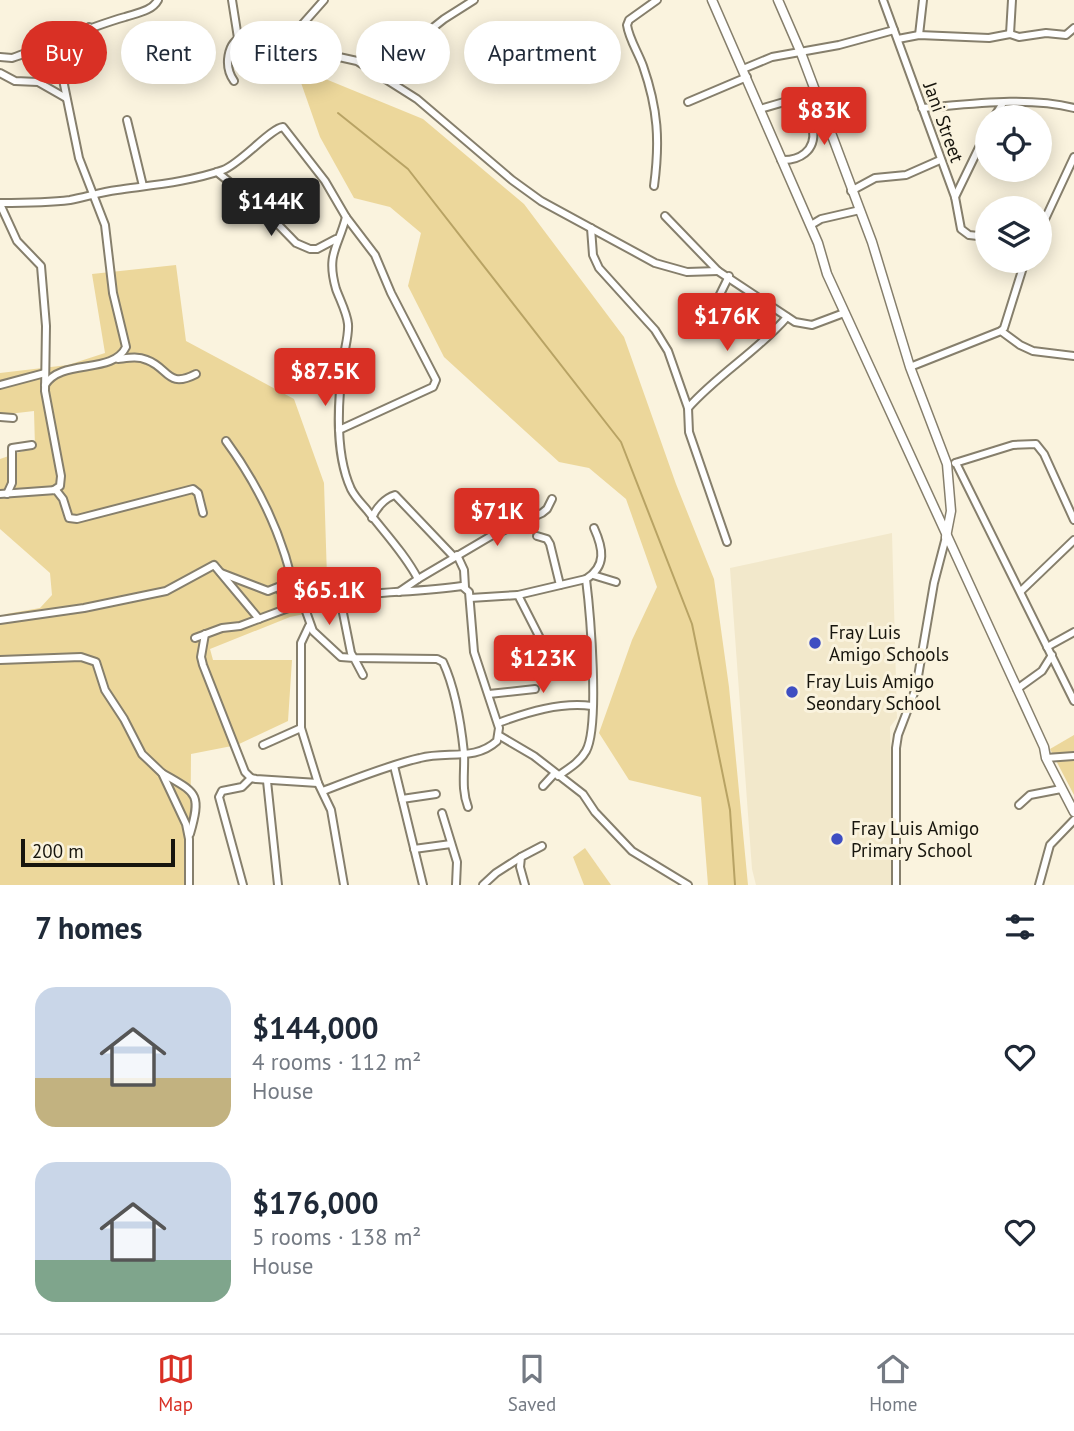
<!DOCTYPE html>
<html lang="en">
<head>
<meta charset="utf-8">
<style>
	:root { --surface:#fff; --page:#f6f6f7; --text:#1f2937; --muted:#747a83; --line:#e0e1e3; --accent:#d93025 }
	body { margin:0; font-family:"PT Sans",sans-serif; background:var(--page); color:var(--text); height:100vh; display:flex; flex-direction:column; font-size:26px; white-space:nowrap }
	* { box-sizing:border-box; margin:0 }
	p { font-size:23px; color:var(--muted) }
	.icon { flex:none; width:38px; height:38px; fill:none; stroke:currentColor; stroke-width:2; stroke-linecap:round; stroke-linejoin:round }
	.map { position:relative; height:885px; overflow:hidden }
	.panel { display:flex; flex-direction:column; background:var(--surface); flex:1 }
	.panel>* { flex:none }
	.banner { position:absolute; left:21px; top:21px; width:700px; height:63px; display:flex; gap:14px }
	.controls { position:absolute; left:975px; top:105px; display:grid; gap:14px }
	.controls a { display:grid; place-items:center; width:77px; height:77px; border-radius:50%; background:var(--surface); box-shadow:0 4px 18px #0003; font-size:35px }
	.scale { position:absolute; left:21px; bottom:18px; width:154px; box-sizing:border-box; padding-left:7px; border:4px solid #17150d; border-top:0; font-size:19px; line-height:24px; white-space:nowrap; color:#17150d; -webkit-text-stroke:5px #faf3de; paint-order:stroke }
	.price { position:absolute; translate:-50% -60px; padding:0 16px; border-radius:7px; background:var(--accent); color:#fff; font-size:23px; line-height:46px; filter:drop-shadow(0 2px 4px #0008) }
	.price::after { content:''; position:absolute; left:50%; top:42px; width:21px; height:16px; margin-left:-10px; background:inherit; clip-path:polygon(0 0,100% 0,50% 100%) }
	.price.selected { background:#222; color:#fff }
	ul { padding:0; list-style:none }
	li { display:flex; align-items:center; gap:21px; height:175px; padding:0 35px }
	li span { display:grid; place-items:center; flex:none; width:196px; height:140px; border-radius:21px; color:#555 }
	li>.icon { margin-inline-start:auto }
	span .icon { width:84px; height:84px; fill:#fffc; stroke-width:1 }
	li b { font-size:30px }
	h2 { display:flex; justify-content:space-between; align-items:center; height:84px; padding:0 35px; font-size:30px }
	.tag { padding:0 24px; border-radius:32px; background:var(--surface); box-shadow:0 4px 18px #0003; font-size:24px; line-height:63px }
	.tag.selected { background:var(--accent); color:#fff }
	.tabs { display:flex; justify-content:space-around; align-items:center; height:98px; border-top:2px solid var(--line); background:var(--surface); font-size:19px; color:var(--muted) }
	.tabs a { display:grid; justify-items:center; gap:4px }
	.tabs .selected { color:var(--accent) }
	.map>svg:first-child { display:block }
	.built { fill:#f2e8cb }
	.green { fill:#ecd79b }
	.lines { fill:none; stroke-linecap:round; stroke-linejoin:round }
	.stream { stroke:#b8a364; stroke-width:2 }
	.minor-casing { stroke:#867f6c; stroke-width:10 }
	.tertiary-casing { stroke:#867f6c; stroke-width:11 }
	.minor { stroke:#fff; stroke-width:6 }
	.tertiary { stroke:#fff; stroke-width:8 }
	.poi-dot { fill:#3e4ec2; stroke:#faf3de; stroke-width:2.5 }
	.labels { text-anchor:middle; dominant-baseline:central; stroke-width:6; stroke-linejoin:round; paint-order:stroke }
	.street-label { font-size:19px; fill:#17150d; stroke:#faf3de }
	.poi-label { font-size:19px; fill:#17150d; stroke:#faf3de; text-anchor:start }
</style>
</head>
<body>
<div class="map">
<svg width="1074" height="885" viewBox="0 0 1074 885">
	<rect width="100%" height="100%" fill="#faf3de"/>
	<path class="built" d="M892 533 897 718 890 727 893 885H756L752 869 730 568Z"/>
	<g class="green">
		<path d="M306 71 423 119 524 204 624 337 676 484 714 579 729 687 748 885H708L701 797 629 780 599 733 632 640 657 587 626 499 589 468 559 462 444 357 408 286 421 233 390 207 354 198 320 137 299 77Z"/>
		<path d="M176 265 186 341 294 399 324 483 328 609 290 617 210 649 213 660H292L288 721 237 745 191 754 190 885H0V617L6 614 40 608 52 595 50 573 0 529V459L35 447 34 411 0 415V373L68 365 105 353 92 274Z"/>
		<path d="M1074 735V795L1050 749Z"/>
		<path d="M585 848 611 885H584L573 857Z"/>
	</g>
	<g class="lines">
		<path class="stream" d="M338 113 408 169 621 442 692 624 730 810 735 885"/>
		<g class="minor-casing">
			<g id="minor">
				<path d="M232 0 238 38"/>
				<path d="M883 0 955 197 961 229 969 235 987 237"/>
				<path d="M1010 34 1012 0"/>
				<path d="M919 35 923 0"/>
				<path d="M898 39 919 35 989 38 1010 34 1019 37 1046 33 1066 35 1074 28"/>
				<path d="M415 42 444 19 474 0"/>
				<path d="M285 44 324 0"/>
				<path d="M0 57 12 58C50 45 86 28 125 17 137 13 152 11 158 0"/>
				<path d="M743 69 772 57 839 45 894 30"/>
				<path d="M0 73 15 81 38 82 66 98"/>
				<path d="M234 81C224 67 226 42 244 36L357 61 417 99 512 180 541 201 655 263 687 272 718 271"/>
				<path d="M64 82 96 58 97 53 89 27"/>
				<path d="M688 102 747 77"/>
				<path d="M922 108C970 104 1028 96 1074 108"/>
				<path d="M760 109 815 93"/>
				<path d="M994 117 1003 103"/>
				<path d="M127 120 143 186"/>
				<path d="M781 160C799 161 816 151 813 130 812 119 805 107 802 97"/>
				<path d="M217 172 264 210 296 243 310 249H317L336 239"/>
				<path d="M654 186C660 141 658 109 643 66 638 52 629 39 627 25L629 20 657 0"/>
				<path d="M851 191 875 178 906 175 940 160"/>
				<path d="M955 197 987 131"/>
				<path d="M0 203C23 203 47 203 70 200 86 197 101 192 117 190 152 185 189 182 223 170 240 164 271 128 283 127L325 181 346 217 375 255 391 293 436 380 433 387 339 430"/>
				<path d="M0 204 17 241 41 266 46 326 45 391 61 476 60 486 54 490"/>
				<path d="M665 216 718 271 795 322 812 325 844 313"/>
				<path d="M346 217C338 248 326 254 336 289 340 300 347 313 348 324 349 336 344 350 343 362 338 400 334 452 351 489 355 497 361 503 367 510 384 532 405 554 418 579L399 592"/>
				<path d="M811 225 821 219 860 210"/>
				<path d="M591 228 593 255 599 268 655 330 668 351 688 408 689 432 727 542"/>
				<path d="M1040 230 1074 157"/>
				<path d="M705 325 729 276"/>
				<path d="M1001 331 1004 328 1025 261"/>
				<path d="M118 359C128 358 137 356 147 360 169 368 167 389 196 374"/>
				<path d="M910 367 1001 331 1020 345 1033 351 1074 356"/>
				<path d="M0 385 45 373"/>
				<path d="M45 385C61 358 113 375 126 347L113 293 105 225 79 158 60 65 55 54 46 44"/>
				<path d="M688 408C718 374 758 351 787 317"/>
				<path d="M0 417 13 418"/>
				<path d="M226 441C262 490 287 545 297 605"/>
				<path d="M955 463 1013 445 1036 444 1044 454 1074 520"/>
				<path d="M956 463 1074 701"/>
				<path d="M0 494 56 490 63 499 69 518 77 519 193 489 198 493 203 513"/>
				<path d="M7 494 12 483V448L32 445"/>
				<path d="M372 518C376 508 385 498 395 495L454 557"/>
				<path d="M537 536 547 539 550 544 560 585"/>
				<path d="M457 555 464 570 465 587"/>
				<path d="M221 573 268 591 278 587 291 607C345 591 406 594 462 586L469 592 474 652 499 728 497 741C475 761 448 751 420 758 389 765 354 779 323 791"/>
				<path d="M593 575 616 582"/>
				<path d="M418 579 491 536 542 513 547 509 552 499"/>
				<path d="M1021 591 1074 540"/>
				<path d="M518 595 586 579C607 566 603 548 594 528"/>
				<path d="M340 598 351 653 354 658 437 659 443 662C455 688 461 724 464 753 465 772 461 789 468 807"/>
				<path d="M470 598 518 595 544 646"/>
				<path d="M303 603 313 631 341 657 354 658 363 675"/>
				<path d="M0 620 84 608 166 591 214 565 259 619"/>
				<path d="M309 626 301 643V728L318 783 331 810 344 885"/>
				<path d="M205 634 201 657 203 665 245 772 251 778 256 779 318 783"/>
				<path d="M195 638 222 628 240 626 291 607"/>
				<path d="M1047 647 1074 632"/>
				<path d="M0 660 81 657 96 662 105 690 124 719 142 754 162 773 186 824 189 839V885"/>
				<path d="M1017 689 1042 671 1052 655"/>
				<path d="M489 694 535 689"/>
				<path d="M498 723C528 712 560 702 592 706"/>
				<path d="M500 736 534 756 583 794 595 812 632 851 688 885"/>
				<path d="M263 745 301 728"/>
				<path d="M1046 758 1074 756"/>
				<path d="M394 766 423 885"/>
				<path d="M162 773C196 793 202 792 190 834"/>
				<path d="M558 776C568 769 580 762 586 751 600 726 590 611 586 579"/>
				<path d="M267 781 278 885"/>
				<path d="M543 786 554 774"/>
				<path d="M402 799 436 794"/>
				<path d="M1019 805 1030 795 1061 789"/>
				<path d="M442 813 457 862 456 885"/>
				<path d="M414 849 451 844"/>
				<path d="M243 885 219 797 222 791 242 787 251 778"/>
				<path d="M483 885 496 873 521 857"/>
				<path d="M525 885 520 867 521 857 542 846"/>
				<path d="M896 885V748L898 735 916 688 934 583 946 537"/>
				<path d="M1039 885 1050 845 1074 820"/>
			</g>
		</g>
		<g class="tertiary-casing">
			<g id="tertiary">
				<path d="M712 0 818 243 827 274 844 311 1044 747 1046 758 1074 812"/>
				<path d="M778 0 801 53 872 242 910 367 947 464 951 511 946 537"/>
			</g>
		</g>
		<use href="#minor" class="minor"/>
		<use href="#tertiary" class="tertiary"/>
	</g>
	<g class="poi-dot">
		<circle cx="815" cy="643" r="7"/>
		<circle cx="792" cy="692" r="7"/>
		<circle cx="837" cy="839" r="7"/>
	</g>
	<g class="labels">
		<g class="street-label">
			<text transform="translate(944 122) rotate(70)">Jani Street</text>
		</g>
		<g class="poi-label">
			<text x="829" y="632">Fray Luis<tspan x="829" dy="22">Amigo Schools</tspan></text>
			<text x="806" y="681">Fray Luis Amigo<tspan x="806" dy="22">Seondary School</tspan></text>
			<text x="851" y="828">Fray Luis Amigo<tspan x="851" dy="22">Primary School</tspan></text>
		</g>
	</g>
</svg>
<div class="controls">
<a><svg class="icon" aria-label="locate" viewBox="0 0 24 24"><circle cx="12" cy="12" r="6"/><path d="M12 2v4M12 18v4M2 12h4M18 12h4"/></svg></a>
<a><svg class="icon" aria-label="layers" viewBox="0 0 24 24"><path d="M12 4l9 5-9 5-9-5zM3 14l9 5 9-5"/></svg></a>
</div>
<div class="scale">200 m</div>
<b class="price" style="left:824px;top:147px">$83K</b>
<b class="price selected" style="left:271px;top:238px">$144K</b>
<b class="price" style="left:727px;top:353px">$176K</b>
<b class="price" style="left:325px;top:408px">$87.5K</b>
<b class="price" style="left:497px;top:548px">$71K</b>
<b class="price" style="left:329px;top:627px">$65.1K</b>
<b class="price" style="left:543px;top:695px">$123K</b>
<div class="banner">
<a class="tag selected">Buy</a>
<a class="tag">Rent</a>
<a class="tag">Filters</a>
<a class="tag">New</a>
<a class="tag">Apartment</a>
</div>
</div>
<section class="panel">
<h2>7 homes<svg class="icon" aria-label="filters" viewBox="0 0 24 24"><path d="M4 7h16M4 17h16"/><circle cx="9" cy="7" r="2"/><circle cx="15" cy="17" r="2"/></svg></h2>
<ul>
<li><span style="background:linear-gradient(#c9d6e8 65%,#c2b280 0)"><svg class="icon" aria-label="home" viewBox="0 0 24 24"><path d="M3 11l9-7 9 7M6 9v11h12V9"/></svg></span><div><b>$144,000</b><p>4 rooms · 112 m²</p><p>House</p></div><svg class="icon" aria-label="heart" viewBox="0 0 24 24"><path d="M12 20l-8-8c-3-5 5-10 8-4 3-6 11-1 8 4z"/></svg></li>
<li><span style="background:linear-gradient(#c9d6e8 70%,#7fa58c 0)"><svg class="icon" aria-label="home" viewBox="0 0 24 24"><path d="M3 11l9-7 9 7M6 9v11h12V9"/></svg></span><div><b>$176,000</b><p>5 rooms · 138 m²</p><p>House</p></div><svg class="icon" aria-label="heart" viewBox="0 0 24 24"><path d="M12 20l-8-8c-3-5 5-10 8-4 3-6 11-1 8 4z"/></svg></li>
</ul>
</section>
<nav class="tabs">
<a class="selected"><svg class="icon" aria-label="map" viewBox="0 0 24 24"><path d="M3 6l6-2 6 2 6-2v14l-6 2-6-2-6 2zM9 4v14M15 6v14"/></svg>Map</a>
<a><svg class="icon" aria-label="saved" viewBox="0 0 24 24"><path d="M7 4h10v16l-5-4-5 4z"/></svg>Saved</a>
<a><svg class="icon" aria-label="home" viewBox="0 0 24 24"><path d="M3 11l9-7 9 7M6 9v11h12V9"/></svg>Home</a>
</nav>
</body>
</html>
